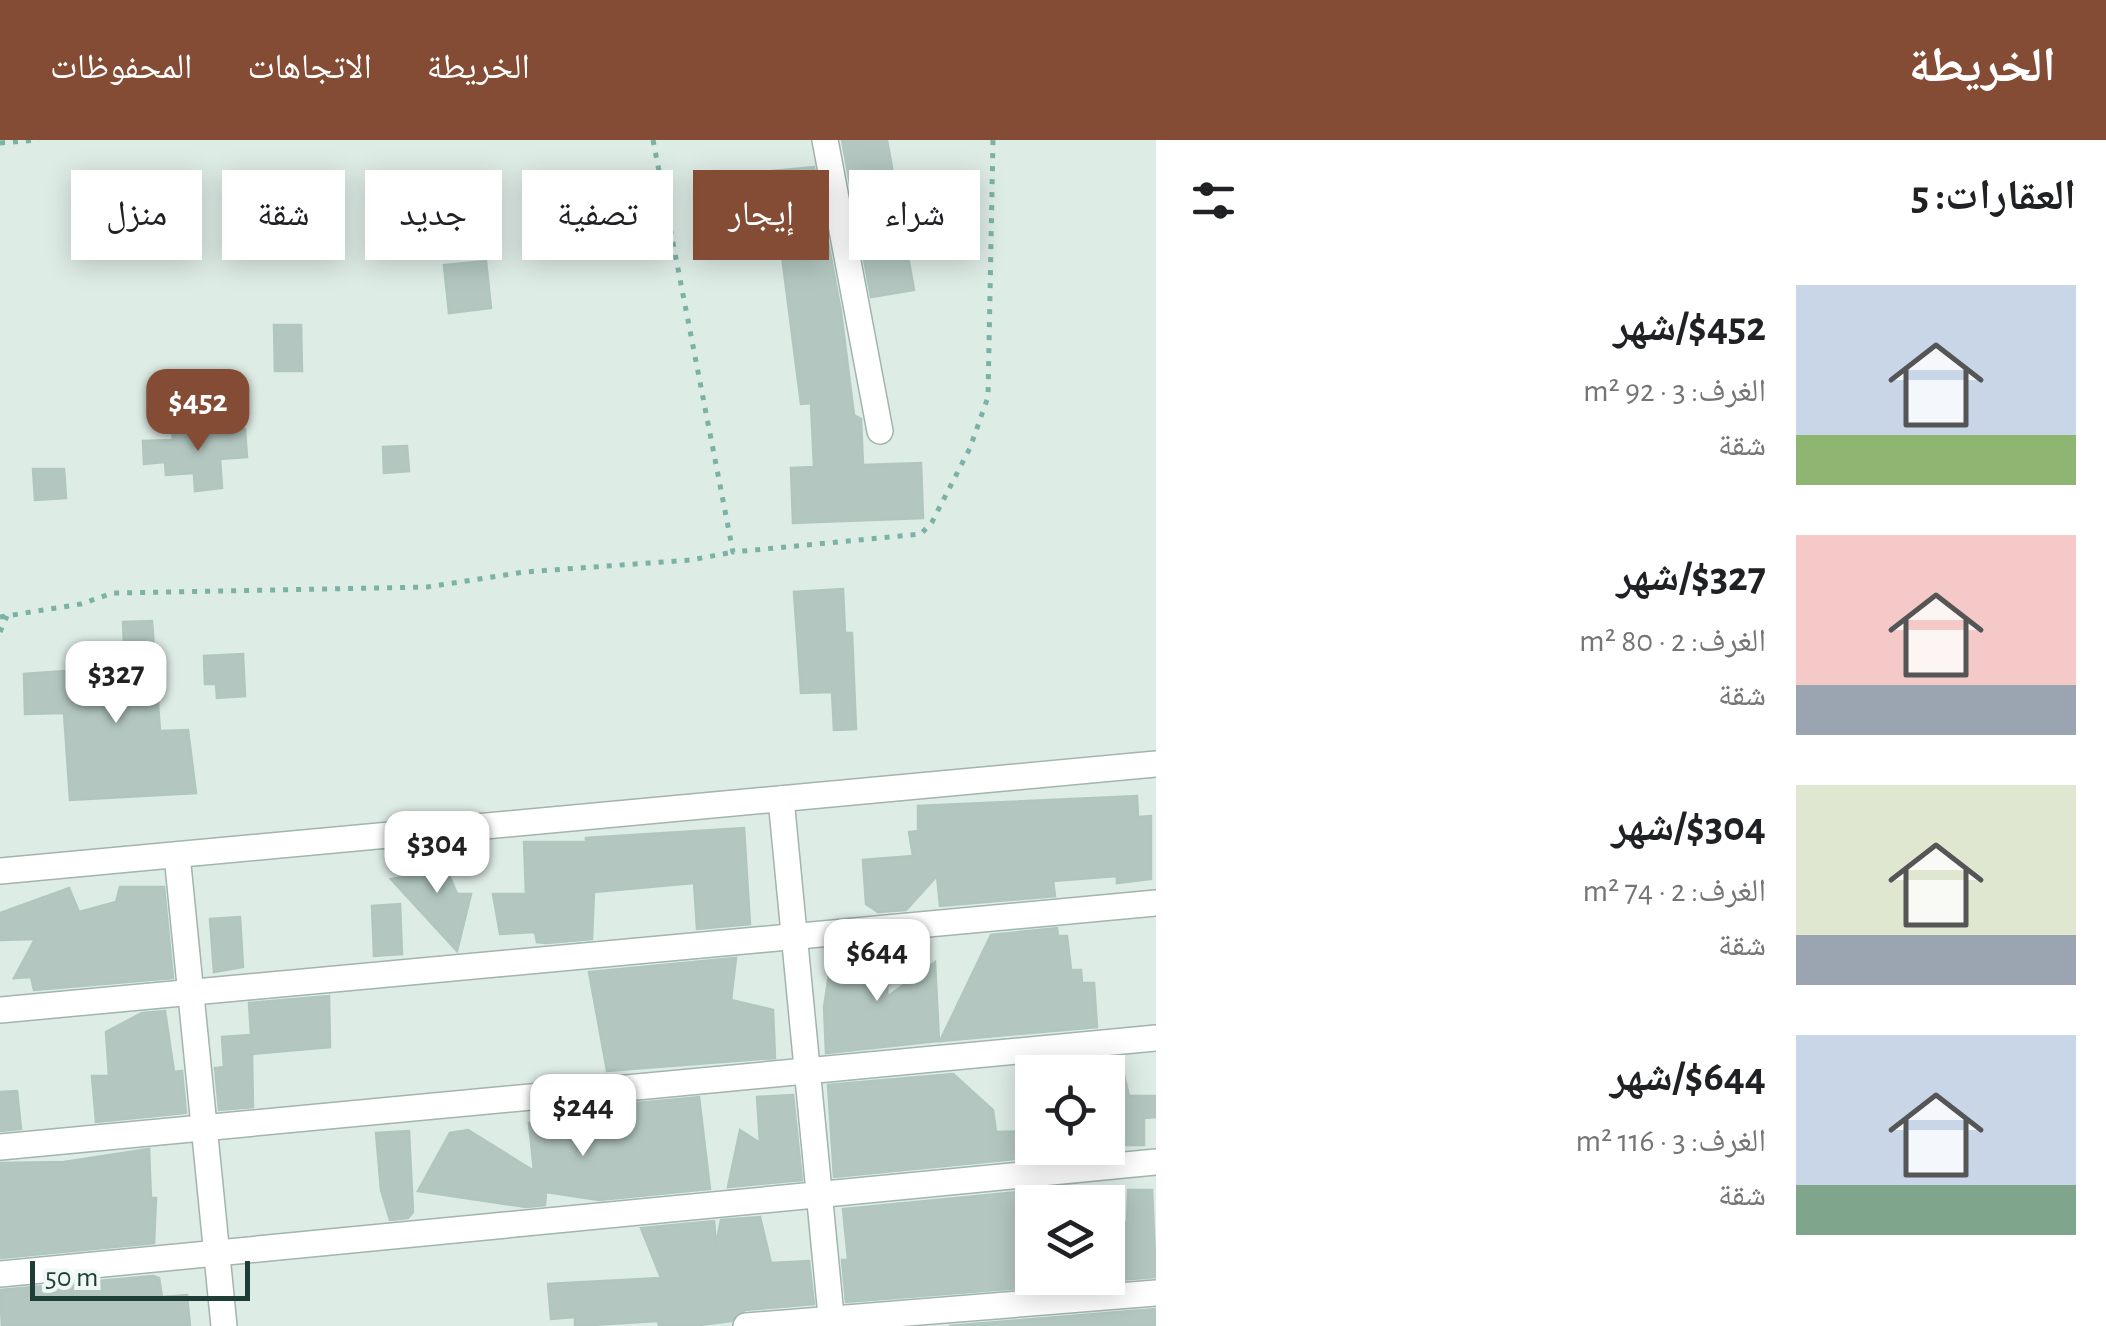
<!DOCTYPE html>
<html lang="ar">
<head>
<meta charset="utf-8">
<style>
	:root { --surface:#fff; --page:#f2f2f2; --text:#202124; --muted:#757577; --accent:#844c35 }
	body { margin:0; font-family:"Alegreya Sans","Noto Naskh Arabic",sans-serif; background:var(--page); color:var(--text); direction:rtl; height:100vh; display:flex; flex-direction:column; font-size:38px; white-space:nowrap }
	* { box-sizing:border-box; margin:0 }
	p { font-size:32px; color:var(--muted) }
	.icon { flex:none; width:55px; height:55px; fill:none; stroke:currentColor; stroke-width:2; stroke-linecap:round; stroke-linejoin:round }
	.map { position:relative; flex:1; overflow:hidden; direction:ltr }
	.sheet { display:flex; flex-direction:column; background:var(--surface); width:950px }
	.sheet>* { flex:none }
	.guide { position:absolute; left:30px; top:30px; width:950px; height:90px; direction:rtl; display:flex; gap:20px }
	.fabs { position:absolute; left:1015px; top:915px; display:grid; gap:20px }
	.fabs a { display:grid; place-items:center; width:110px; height:110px; border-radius:0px; background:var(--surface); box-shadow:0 5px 25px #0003; font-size:50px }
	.scale { position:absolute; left:30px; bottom:25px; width:220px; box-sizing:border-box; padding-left:10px; border:5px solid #1e3d36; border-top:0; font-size:28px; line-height:35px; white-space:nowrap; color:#1e3d36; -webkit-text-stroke:8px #eff8f4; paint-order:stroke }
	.price { position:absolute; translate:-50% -85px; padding:0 22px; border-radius:20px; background:#fff; color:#222; font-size:32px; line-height:65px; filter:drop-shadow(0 2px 5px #0008) }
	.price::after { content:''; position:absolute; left:50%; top:60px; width:30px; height:22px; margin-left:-15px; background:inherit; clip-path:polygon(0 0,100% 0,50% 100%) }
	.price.active { background:var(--accent); color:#fff }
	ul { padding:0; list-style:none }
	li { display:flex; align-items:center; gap:30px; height:250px; padding:0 30px }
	li span { display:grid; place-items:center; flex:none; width:280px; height:200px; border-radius:0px; color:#555 }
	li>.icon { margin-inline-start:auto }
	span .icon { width:120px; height:120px; fill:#fffc; stroke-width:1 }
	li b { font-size:42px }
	h2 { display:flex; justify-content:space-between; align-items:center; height:120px; padding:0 30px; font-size:42px }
	.pill { padding:0 35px; border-radius:0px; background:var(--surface); box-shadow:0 5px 25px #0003; font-size:35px; line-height:90px }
	.pill.active { background:var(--accent); color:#fff }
	header { display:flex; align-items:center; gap:60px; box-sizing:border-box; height:140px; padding:0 50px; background:var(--accent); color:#fff }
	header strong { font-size:48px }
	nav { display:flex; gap:55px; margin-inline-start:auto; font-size:35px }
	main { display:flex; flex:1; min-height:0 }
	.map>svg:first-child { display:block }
	.building { fill:#b3c7c0; stroke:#b0c6be; stroke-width:2.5 }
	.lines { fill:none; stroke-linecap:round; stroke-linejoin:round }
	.minor-casing { stroke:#a1b4ae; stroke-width:28 }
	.path { stroke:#7bb2a5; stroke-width:5; stroke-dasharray:5 8; stroke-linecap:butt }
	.minor { stroke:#fff; stroke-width:25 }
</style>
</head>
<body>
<header>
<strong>الخريطة</strong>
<nav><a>الخريطة</a><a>الاتجاهات</a><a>المحفوظات</a></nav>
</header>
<main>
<section class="sheet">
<h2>العقارات: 5<svg class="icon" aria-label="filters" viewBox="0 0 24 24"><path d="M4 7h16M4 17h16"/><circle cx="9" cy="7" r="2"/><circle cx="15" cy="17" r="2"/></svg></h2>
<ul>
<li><span style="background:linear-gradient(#c9d6e8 75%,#8fb573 0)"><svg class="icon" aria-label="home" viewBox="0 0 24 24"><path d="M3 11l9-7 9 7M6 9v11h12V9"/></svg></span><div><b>$452/شهر</b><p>الغرف: 3 · 92 m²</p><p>شقة</p></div></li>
<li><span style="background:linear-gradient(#f6c9c9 75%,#9aa5b1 0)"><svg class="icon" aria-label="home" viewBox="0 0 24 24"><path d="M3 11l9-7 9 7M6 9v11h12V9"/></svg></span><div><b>$327/شهر</b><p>الغرف: 2 · 80 m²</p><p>شقة</p></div></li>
<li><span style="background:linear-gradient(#dfe7d0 75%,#9aa5b1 0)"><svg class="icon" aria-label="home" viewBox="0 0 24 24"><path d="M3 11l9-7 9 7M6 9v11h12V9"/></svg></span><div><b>$304/شهر</b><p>الغرف: 2 · 74 m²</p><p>شقة</p></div></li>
<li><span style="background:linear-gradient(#c9d6e8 75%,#7fa58c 0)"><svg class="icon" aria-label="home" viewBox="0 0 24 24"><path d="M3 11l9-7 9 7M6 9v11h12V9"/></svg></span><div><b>$644/شهر</b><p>الغرف: 3 · 116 m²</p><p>شقة</p></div></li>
</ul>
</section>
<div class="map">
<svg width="1156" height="1186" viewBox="0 0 1156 1186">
	<rect width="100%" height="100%" fill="#deece6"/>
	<g class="building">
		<path d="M842 0H887L914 150 871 157Z"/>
		<path d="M814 27 841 172 854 275 861 279 863 325 921 323 923 378 793 383 791 328 814 327 811 263 801 264 771 31Z"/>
		<path d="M471 45 474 77 426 75 424 49Z"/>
		<path d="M486 121 491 168 449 173 444 125Z"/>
		<path d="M274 185H301L302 231H275Z"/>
		<path d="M245 289 247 317 220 319 222 348 195 351 194 333 166 335 165 322 144 324 143 301 173 300 172 293Z"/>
		<path d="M407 306 409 331 384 333 383 307Z"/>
		<path d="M33 329H64L66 358 35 360Z"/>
		<path d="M843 449 845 493H852L856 589 834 590 832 552 801 553 794 452Z"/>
		<path d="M152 481 160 591 188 590 196 653 70 660 64 573 25 574 24 534 125 527 123 482Z"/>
		<path d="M243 514 245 556 217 558 216 544H205L204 516Z"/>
		<path d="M1137 656 1138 677 1151 676V739L1117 743V736L1053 741 1055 756 940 766 937 736 906 770 878 772 866 764 863 720 913 716 909 692 918 691V666Z"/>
		<path d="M744 688 750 784 697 789 694 743 594 752 592 799 546 803 537 802 535 792 500 794 493 754H526L524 702H586V698Z"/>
		<path d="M437 707 457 754H471L457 811 391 739 425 733 419 709Z"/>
		<path d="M120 747H164L173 838 34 850 31 837 14 838 35 799 0 800V773L69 748 79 772 116 762Z"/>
		<path d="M400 764 402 814 374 816 372 766Z"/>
		<path d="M240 777 243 827 214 832 210 779Z"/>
		<path d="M1057 788 1058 796H1067L1071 830H1081L1082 843H1094L1097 887 940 901 991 795Z"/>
		<path d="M889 805 887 857 935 822 939 901 826 913 824 867 832 815Z"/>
		<path d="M736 818 731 860 773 870 775 918 607 931 589 832Z"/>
		<path d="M329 856 330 907 252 914 253 967 219 970 215 928 224 927 222 897 251 895 249 863Z"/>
		<path d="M165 871 174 932 182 931 186 973 96 982 92 936H109L106 892 142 873Z"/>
		<path d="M1120 918 1129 956H1156V977L1144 978V1005H1114L1108 972V919Z"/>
		<path d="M1073 922 1075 932H1041L1038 925Z"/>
		<path d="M953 934 993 970 996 992 1032 991V1008H1067L1066 1014 834 1037 828 945Z"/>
		<path d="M17 951 21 989 0 991V952Z"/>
		<path d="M793 955 802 1040 728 1047 740 990 760 1003 757 957Z"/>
		<path d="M699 957 710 1049 599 1060 546 1052 545 1065 526 1067 418 1051 450 993 468 990 534 1031 529 983 571 981 572 994 627 964Z"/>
		<path d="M409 991 413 1072 408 1078 390 1080 381 1050 376 993Z"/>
		<path d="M149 1009 151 1058H156L154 1103 0 1118V1023L64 1022Z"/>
		<path d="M1060 1048 1057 1062H1032V1088L1026 1087V1138H1108V1083L1127 1082 1128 1050H1152L1156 1137 846 1162 842 1120H848L843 1069Z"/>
		<path d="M760 1077 771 1123 809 1121 814 1164 745 1170 731 1181 692 1186H659L658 1181 575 1186V1177L551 1179 548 1144 661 1138 641 1088 714 1081 716 1105 721 1080Z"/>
		<path d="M153 1136 159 1138 162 1157 187 1155 190 1186H2L0 1150Z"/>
		<path d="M1156 1169V1186H949Z"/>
	</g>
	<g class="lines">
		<g class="minor-casing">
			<g id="minor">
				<path d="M825 0 880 291"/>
				<path d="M781 659 832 1186"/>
				<path d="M177 715 224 1186"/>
				<path d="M0 731 1156 624"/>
				<path d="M0 870 1156 763"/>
				<path d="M0 1007 1156 898"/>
				<path d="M0 1134 1156 1022"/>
				<path d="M746 1186 1156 1153"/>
			</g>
		</g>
		<g class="path">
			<path d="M653 0 733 412 921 394 932 382 970 308 988 257 993 0"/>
			<path d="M0 3 39 0"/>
			<path d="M0 477 81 464 113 453 427 447 524 432 691 420 733 412"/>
			<path d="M0 492 7 476"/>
		</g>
		<use href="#minor" class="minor"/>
	</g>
</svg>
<div class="fabs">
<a><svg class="icon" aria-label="locate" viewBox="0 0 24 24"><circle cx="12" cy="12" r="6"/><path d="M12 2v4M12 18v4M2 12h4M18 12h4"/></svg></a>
<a><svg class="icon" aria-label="layers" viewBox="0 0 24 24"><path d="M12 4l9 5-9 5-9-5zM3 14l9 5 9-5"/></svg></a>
</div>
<div class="scale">50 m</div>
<b class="price active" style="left:198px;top:314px">$452</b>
<b class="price" style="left:116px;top:586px">$327</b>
<b class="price" style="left:437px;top:756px">$304</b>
<b class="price" style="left:877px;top:864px">$644</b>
<b class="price" style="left:583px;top:1019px">$244</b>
<div class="guide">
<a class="pill">شراء</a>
<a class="pill active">إيجار</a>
<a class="pill">تصفية</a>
<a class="pill">جديد</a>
<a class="pill">شقة</a>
<a class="pill">منزل</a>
</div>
</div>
</main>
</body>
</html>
